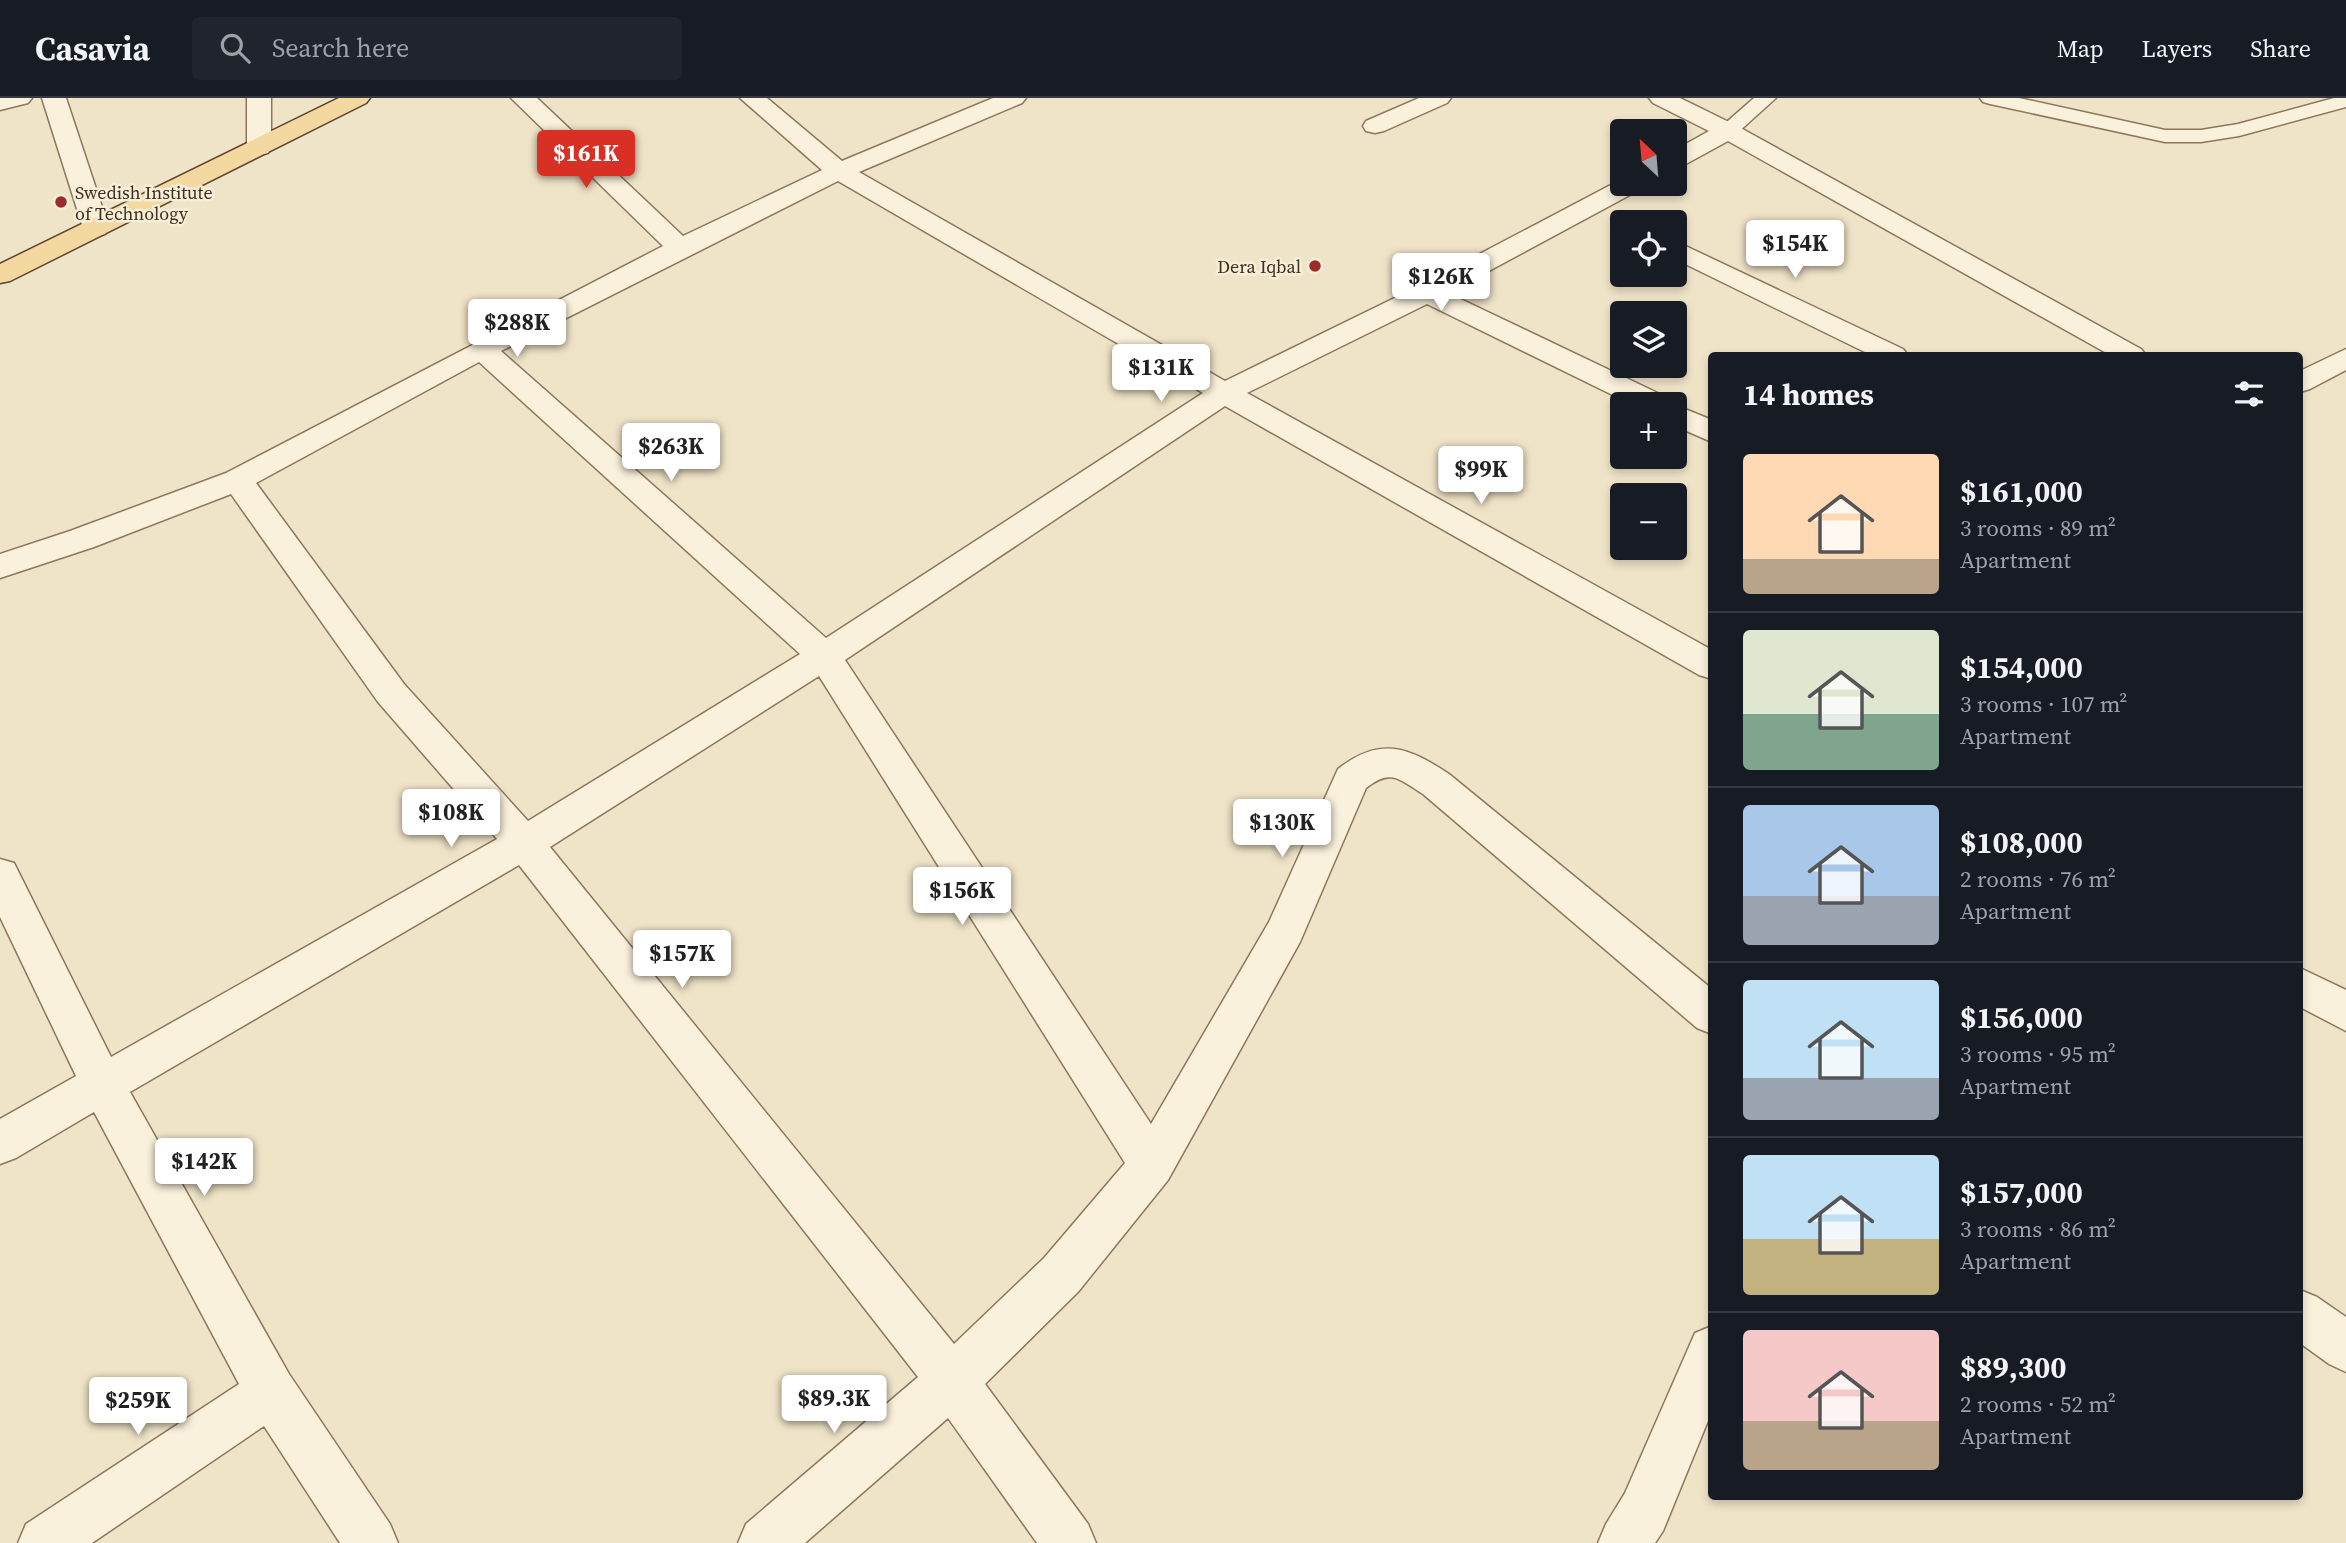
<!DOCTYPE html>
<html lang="en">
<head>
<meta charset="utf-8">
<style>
	:root { --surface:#171b24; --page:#20242c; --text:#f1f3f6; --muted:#9ea1a6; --line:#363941; --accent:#d93025 }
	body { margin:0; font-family:"Source Serif 4",serif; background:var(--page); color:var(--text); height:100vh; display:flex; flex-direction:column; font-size:26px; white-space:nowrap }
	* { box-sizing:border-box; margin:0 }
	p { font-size:23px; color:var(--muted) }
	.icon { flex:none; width:38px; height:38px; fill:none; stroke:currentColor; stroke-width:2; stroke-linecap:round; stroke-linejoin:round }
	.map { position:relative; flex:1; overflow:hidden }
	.details { position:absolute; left:1708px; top:254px; width:595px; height:1148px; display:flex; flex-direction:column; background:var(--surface); border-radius:7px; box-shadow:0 4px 10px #0003 }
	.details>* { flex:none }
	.needle { width:46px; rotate:334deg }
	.fabs { position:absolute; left:1610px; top:21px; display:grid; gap:14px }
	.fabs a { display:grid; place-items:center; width:77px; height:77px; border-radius:7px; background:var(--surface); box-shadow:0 4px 10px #0003; font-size:35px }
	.price { position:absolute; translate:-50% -60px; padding:0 16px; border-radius:7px; background:#fff; color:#222; font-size:23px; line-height:46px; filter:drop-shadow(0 2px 4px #0008) }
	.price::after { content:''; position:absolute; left:50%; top:42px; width:21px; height:16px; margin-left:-10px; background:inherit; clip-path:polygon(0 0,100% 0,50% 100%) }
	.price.selected { background:var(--accent); color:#fff }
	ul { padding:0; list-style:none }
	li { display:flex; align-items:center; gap:21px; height:175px; padding:0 35px }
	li+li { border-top:2px solid var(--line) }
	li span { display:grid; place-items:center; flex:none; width:196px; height:140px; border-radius:7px; color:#555 }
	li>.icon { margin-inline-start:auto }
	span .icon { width:84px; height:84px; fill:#fffc; stroke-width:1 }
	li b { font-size:30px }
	h2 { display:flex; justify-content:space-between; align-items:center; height:84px; padding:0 35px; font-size:30px }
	header { display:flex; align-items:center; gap:42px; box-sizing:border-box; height:98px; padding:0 35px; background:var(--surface); border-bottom:2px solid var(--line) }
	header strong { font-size:33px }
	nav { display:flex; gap:38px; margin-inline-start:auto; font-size:24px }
	.search { width:490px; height:63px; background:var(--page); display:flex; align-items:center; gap:18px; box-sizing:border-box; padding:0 24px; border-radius:7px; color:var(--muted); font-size:26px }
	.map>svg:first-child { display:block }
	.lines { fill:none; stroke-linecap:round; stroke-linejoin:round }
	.lane-casing { stroke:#8d765c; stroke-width:3 }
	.street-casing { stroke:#8d765c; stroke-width:3 }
	.primary-casing { stroke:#5b4430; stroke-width:3 }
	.lane { fill:#faf1dc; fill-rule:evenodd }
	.street { fill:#faf1dc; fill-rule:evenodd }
	.primary { fill:#f3d9a0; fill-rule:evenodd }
	.poi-dot { fill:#9e2a2b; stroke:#f7eed8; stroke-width:2.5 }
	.labels { text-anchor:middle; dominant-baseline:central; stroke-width:5; stroke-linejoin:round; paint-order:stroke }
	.far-poi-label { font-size:18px; fill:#3d2e20; stroke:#f7eed8; text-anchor:start }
</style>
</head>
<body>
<header>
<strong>Casavia</strong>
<div class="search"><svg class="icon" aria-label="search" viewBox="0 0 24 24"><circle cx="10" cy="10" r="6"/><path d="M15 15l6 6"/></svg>Search here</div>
<nav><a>Map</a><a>Layers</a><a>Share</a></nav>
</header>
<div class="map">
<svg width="2346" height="1445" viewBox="0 0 2346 1445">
	<rect width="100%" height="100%" fill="#f0e4c8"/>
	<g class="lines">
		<g class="lane-casing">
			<g id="lane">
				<path d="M1754 0H1776L1735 37H1721L1717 33 1721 29Z"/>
				<path d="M1980 0H2019L2165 32H2201L2238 26 2334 0H2346V9L2239 38 2201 44H2165L1990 6 1983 4Z"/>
			</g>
		</g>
		<g class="street-casing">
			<g id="street">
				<path d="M0 0H32L28 5 0 12Z"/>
				<path d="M42 0H66L109 130 105 136 96 138 87 136 83 130Z"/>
				<path d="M247 0H271V50L268 55 259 57 250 55 247 50Z"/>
				<path d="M511 0H537L683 138 822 72 740 0H767L842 63 993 0H1026L1022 5 859 74 1225 283 1417 189 1622 81V86H1645L1641 91 1448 195 1666 299 1670 306H1631L1427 206 1247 295 1712 552V581L1699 577 1225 308 845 562 1151 1026 1269 824 1338 671C1380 638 1408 649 1449 676L1712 891V936L1697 930 1423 696C1399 681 1391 670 1366 690L1300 844 1168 1082 1078 1194 985 1286 1088 1426 1096 1445H1037L948 1320 805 1445H738L746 1426 918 1279 519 767 130 994 289 1276 390 1426 398 1445H340L264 1328 92 1445H18L26 1426 239 1286 94 1014 16 1060 0 1066V1021L76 978 0 819V761L14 765 111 959 497 741 378 604 231 396 94 449 0 480V456L70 433 226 375 663 148ZM838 83 1203 295 826 540 501 253ZM479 264 800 556 528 723 404 586 256 385ZM819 578 1125 1065 1044 1160 954 1246 550 749Z"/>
				<path d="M1419 0H1451L1447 5 1384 33 1375 35 1366 33 1363 28 1366 23Z"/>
				<path d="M1649 0H1680L1737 28 2141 251 2146 257H2110L1728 43 1684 67 1675 69V52L1709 33 1653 5Z"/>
				<path d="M1675 143 1903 251 1908 257H1871L1675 161Z"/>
				<path d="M2346 251V272L2310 291 2300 294V273Z"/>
				<path d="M1675 307 1712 322V344L1675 328Z"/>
				<path d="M2300 870 2346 892V933L2300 909Z"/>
				<path d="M2300 1192 2317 1199 2346 1219V1274L2329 1266 2300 1245Z"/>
				<path d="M1712 1228V1313L1663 1433 1655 1445H1598L1606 1426 1625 1395 1695 1235Z"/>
			</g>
		</g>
		<g class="primary-casing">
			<path id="primary" d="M339 0H370L366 5 10 183 0 185V166Z"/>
		</g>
		<use href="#lane" class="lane"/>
		<use href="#street" class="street"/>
		<use href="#primary" class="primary"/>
	</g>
	<g class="poi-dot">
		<circle cx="61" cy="104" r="7"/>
		<circle cx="1315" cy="168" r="7"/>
	</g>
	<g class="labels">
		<g class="far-poi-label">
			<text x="75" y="94">Swedish Institute<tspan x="75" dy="21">of Technology</tspan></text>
			<text x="1301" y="168" text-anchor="end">Dera Iqbal</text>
		</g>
	</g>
</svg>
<div class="fabs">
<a><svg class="needle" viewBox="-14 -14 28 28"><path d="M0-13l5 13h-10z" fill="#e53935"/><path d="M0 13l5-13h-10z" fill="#9ea1a6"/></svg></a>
<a><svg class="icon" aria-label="locate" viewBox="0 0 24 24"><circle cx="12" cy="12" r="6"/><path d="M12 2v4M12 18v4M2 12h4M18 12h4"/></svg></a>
<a><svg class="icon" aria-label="layers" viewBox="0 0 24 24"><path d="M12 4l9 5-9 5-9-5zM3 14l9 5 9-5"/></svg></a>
<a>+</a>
<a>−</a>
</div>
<b class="price selected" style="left:586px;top:92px">$161K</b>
<b class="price" style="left:1795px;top:182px">$154K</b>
<b class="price" style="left:1441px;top:215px">$126K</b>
<b class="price" style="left:517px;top:261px">$288K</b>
<b class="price" style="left:1161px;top:306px">$131K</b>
<b class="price" style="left:671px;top:385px">$263K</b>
<b class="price" style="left:1481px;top:408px">$99K</b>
<b class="price" style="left:451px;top:751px">$108K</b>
<b class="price" style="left:1282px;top:761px">$130K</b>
<b class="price" style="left:962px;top:829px">$156K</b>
<b class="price" style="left:682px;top:892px">$157K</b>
<b class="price" style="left:204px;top:1100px">$142K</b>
<b class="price" style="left:834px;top:1337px">$89.3K</b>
<b class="price" style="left:138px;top:1339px">$259K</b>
<section class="details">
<h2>14 homes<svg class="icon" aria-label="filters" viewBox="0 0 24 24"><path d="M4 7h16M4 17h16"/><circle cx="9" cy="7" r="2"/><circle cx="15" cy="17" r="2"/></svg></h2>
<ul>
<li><span style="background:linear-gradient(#ffd9b3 75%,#b9a48a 0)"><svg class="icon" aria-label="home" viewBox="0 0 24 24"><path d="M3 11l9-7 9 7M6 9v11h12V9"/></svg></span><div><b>$161,000</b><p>3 rooms · 89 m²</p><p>Apartment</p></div></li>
<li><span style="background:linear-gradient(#dfe7d0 60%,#7fa58c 0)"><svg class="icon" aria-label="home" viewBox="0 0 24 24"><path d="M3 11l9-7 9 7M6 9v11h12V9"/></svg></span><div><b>$154,000</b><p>3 rooms · 107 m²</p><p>Apartment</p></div></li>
<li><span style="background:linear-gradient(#a9c7e8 65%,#9aa5b1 0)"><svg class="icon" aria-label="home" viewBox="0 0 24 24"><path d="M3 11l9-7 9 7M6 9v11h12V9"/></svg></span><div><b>$108,000</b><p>2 rooms · 76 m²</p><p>Apartment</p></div></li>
<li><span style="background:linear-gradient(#bfe0f5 70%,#9aa5b1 0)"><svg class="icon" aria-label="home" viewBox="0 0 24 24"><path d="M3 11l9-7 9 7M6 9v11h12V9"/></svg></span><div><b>$156,000</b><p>3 rooms · 95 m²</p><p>Apartment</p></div></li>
<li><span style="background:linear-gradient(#bfe0f5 60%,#c2b280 0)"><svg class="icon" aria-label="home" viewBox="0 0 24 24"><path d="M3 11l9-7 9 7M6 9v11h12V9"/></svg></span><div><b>$157,000</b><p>3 rooms · 86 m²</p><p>Apartment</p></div></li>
<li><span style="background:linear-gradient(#f6c9c9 65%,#b9a48a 0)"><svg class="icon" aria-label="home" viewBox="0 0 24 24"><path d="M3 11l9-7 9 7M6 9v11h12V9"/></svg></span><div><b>$89,300</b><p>2 rooms · 52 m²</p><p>Apartment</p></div></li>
</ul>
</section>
</div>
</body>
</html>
